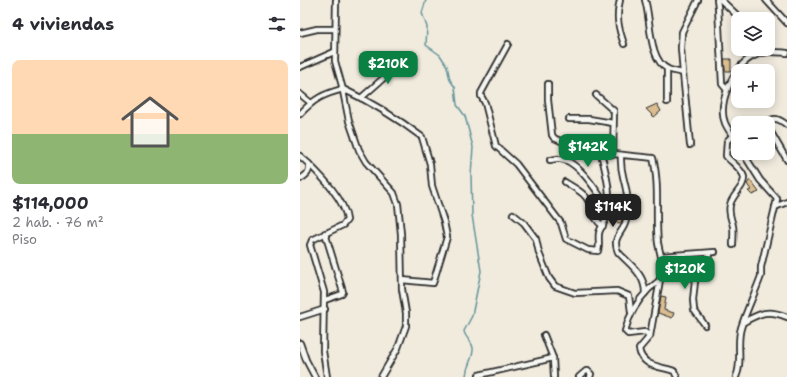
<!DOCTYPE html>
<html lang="es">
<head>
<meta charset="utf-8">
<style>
	:root { --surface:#fff; --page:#f7f7f7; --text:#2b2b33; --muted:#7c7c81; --line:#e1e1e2; --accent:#0b8043 }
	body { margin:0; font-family:"Shantell Sans",sans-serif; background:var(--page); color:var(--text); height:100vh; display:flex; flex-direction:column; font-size:15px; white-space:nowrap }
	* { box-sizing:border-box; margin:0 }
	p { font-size:13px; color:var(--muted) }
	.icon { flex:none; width:22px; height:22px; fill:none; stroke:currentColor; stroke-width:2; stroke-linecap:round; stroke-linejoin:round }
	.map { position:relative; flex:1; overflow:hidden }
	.sheet { display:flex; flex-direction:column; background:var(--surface); width:300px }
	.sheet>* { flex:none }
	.controls { position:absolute; left:431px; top:12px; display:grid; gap:8px }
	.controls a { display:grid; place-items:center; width:44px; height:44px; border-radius:8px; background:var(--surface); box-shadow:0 2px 10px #0003; font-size:20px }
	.price { position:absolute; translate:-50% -34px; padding:0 9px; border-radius:8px; background:var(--accent); color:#fff; font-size:13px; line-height:26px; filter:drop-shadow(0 1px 2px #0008) }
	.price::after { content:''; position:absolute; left:50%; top:24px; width:12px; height:9px; margin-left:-6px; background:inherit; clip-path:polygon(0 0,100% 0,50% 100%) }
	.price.current { background:#222; color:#fff }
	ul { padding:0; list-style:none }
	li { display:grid; align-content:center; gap:8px; height:212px; padding:0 12px }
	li+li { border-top:1px solid var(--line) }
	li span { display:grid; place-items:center; height:124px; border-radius:8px; color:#555 }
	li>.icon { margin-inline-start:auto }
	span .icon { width:72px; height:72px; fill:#fffc; stroke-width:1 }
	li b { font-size:17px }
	h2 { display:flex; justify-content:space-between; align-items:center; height:48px; padding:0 12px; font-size:17px }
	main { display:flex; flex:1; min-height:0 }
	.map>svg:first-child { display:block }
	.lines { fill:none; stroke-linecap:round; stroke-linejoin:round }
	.stream { stroke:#639398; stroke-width:1.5 }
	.building { fill:#dbbd8f; stroke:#2b2b2b }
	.minor-casing { stroke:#2b2b2b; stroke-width:8 }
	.minor { stroke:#f6f6f2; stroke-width:4.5 }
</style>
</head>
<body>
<main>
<section class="sheet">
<h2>4 viviendas<svg class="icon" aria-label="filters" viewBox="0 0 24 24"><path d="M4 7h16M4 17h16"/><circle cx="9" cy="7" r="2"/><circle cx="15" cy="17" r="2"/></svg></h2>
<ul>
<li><span style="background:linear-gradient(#ffd9b3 60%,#8fb573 0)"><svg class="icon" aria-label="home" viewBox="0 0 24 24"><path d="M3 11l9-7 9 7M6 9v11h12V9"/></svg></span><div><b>$114,000</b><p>2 hab. · 76 m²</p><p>Piso</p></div></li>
</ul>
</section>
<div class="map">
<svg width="487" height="377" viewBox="0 0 487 377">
	<rect width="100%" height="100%" fill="#f1ebde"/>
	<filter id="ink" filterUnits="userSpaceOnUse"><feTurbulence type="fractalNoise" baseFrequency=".025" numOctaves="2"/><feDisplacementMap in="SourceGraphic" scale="8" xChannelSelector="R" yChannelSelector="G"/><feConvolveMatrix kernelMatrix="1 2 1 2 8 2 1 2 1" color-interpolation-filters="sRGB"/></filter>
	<g filter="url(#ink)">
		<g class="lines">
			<path class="stream" d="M126 0 122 13 127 27 126 45 140 55 147 66 150 80 155 87 157 105 165 116 173 147 171 175 172 215 181 271 172 316 164 331C165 338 172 341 173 348 174 357 166 366 166 377"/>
		</g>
		<g class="building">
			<path d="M424 59H431V71H425Z"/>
			<path d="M357 104 361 111 354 117 346 109Z"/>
			<path d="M450 180 459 192 452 195 448 191 451 190 447 184Z"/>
			<path d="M312 214 323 215 321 223 311 222Z"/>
			<path d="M361 296 366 297 364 310 374 313 372 318 358 313Z"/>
		</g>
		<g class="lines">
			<g class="minor-casing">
				<g id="minor">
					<path d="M36 0 35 61 42 86 49 121 59 150 66 162 94 193 98 204 101 234 102 289 106 313V326L98 348 81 377"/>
					<path d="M320 0C316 17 318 27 324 44"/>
					<path d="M345 0C351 18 348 60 368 69 372 71 379 72 383 73L381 48 382 32 398 0"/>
					<path d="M417 0 418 7 422 84 427 90"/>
					<path d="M421 0 441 19"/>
					<path d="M466 0 487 23"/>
					<path d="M0 33 17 29H34"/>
					<path d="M208 44 181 93V96L185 103 196 146 216 164 261 223 266 239 288 250 298 251C300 245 298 239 299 233 300 228 305 223 306 218 313 196 306 174 301 153"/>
					<path d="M0 67 34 52"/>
					<path d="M383 73 390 145"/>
					<path d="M248 84V100L252 135 254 138C287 154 317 154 353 158 360 186 355 215 358 243 360 255 366 268 360 279 358 283 352 286 349 289 337 301 329 315 325 331L328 334 345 332 350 336 339 349C342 367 360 366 374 371L377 377"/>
					<path d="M0 94 11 103"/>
					<path d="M296 95 314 111 313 154"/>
					<path d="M61 98 104 60"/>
					<path d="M367 102V69"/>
					<path d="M0 114C14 99 23 94 43 89 71 102 97 118 122 137L130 164 132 186 144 222 147 237 133 283 102 280"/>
					<path d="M269 119H289L313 123"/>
					<path d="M466 123C475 116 479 119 487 125"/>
					<path d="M468 127 487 160"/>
					<path d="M433 135 427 141 426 156C431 162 442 169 444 177 445 187 432 195 430 205 428 212 431 218 433 226 434 232 433 239 433 245"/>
					<path d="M438 144C434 138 428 130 425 123 417 103 434 65 454 56 465 50 475 52 487 53"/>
					<path d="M321 155C320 171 323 174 326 189 328 198 328 211 326 220 324 233 311 236 318 252 330 265 345 274 345 293"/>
					<path d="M0 156 9 164C10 172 7 175 0 179"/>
					<path d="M250 160C253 160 257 158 260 159 278 160 299 194 308 208"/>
					<path d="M9 164C22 177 45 200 47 220L43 225 12 240 10 245 24 292 23 351 27 377"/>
					<path d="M265 182C271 186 279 190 284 195 294 204 289 216 303 226"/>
					<path d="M475 207 487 202"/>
					<path d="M213 214 224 223 236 239 239 253 249 278 255 286 275 293 317 291 329 296 331 312"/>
					<path d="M25 233 43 292 42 294 25 300"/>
					<path d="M361 256 415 252"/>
					<path d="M0 317 25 309"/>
					<path d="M444 322C460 313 468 309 487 317"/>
					<path d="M405 325 394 310 393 300 395 281 408 261 409 253"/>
					<path d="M244 335 253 358 254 377"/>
					<path d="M350 336 360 280"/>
					<path d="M0 343 6 360 15 377"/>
					<path d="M179 375 253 358"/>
					<path d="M279 377 286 371H288L291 374 290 377"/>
					<path d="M436 377C443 362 436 344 441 328 446 311 455 293 461 276V267L477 199 460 180 443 153"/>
				</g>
			</g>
			<use href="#minor" class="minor"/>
		</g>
	</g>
</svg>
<div class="controls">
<a><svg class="icon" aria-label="layers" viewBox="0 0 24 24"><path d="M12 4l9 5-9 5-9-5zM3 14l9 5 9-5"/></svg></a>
<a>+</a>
<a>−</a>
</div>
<b class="price" style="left:88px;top:85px">$210K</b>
<b class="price" style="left:288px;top:168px">$142K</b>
<b class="price current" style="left:313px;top:228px">$114K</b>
<b class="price" style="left:385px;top:290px">$120K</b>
</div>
</main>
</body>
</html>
